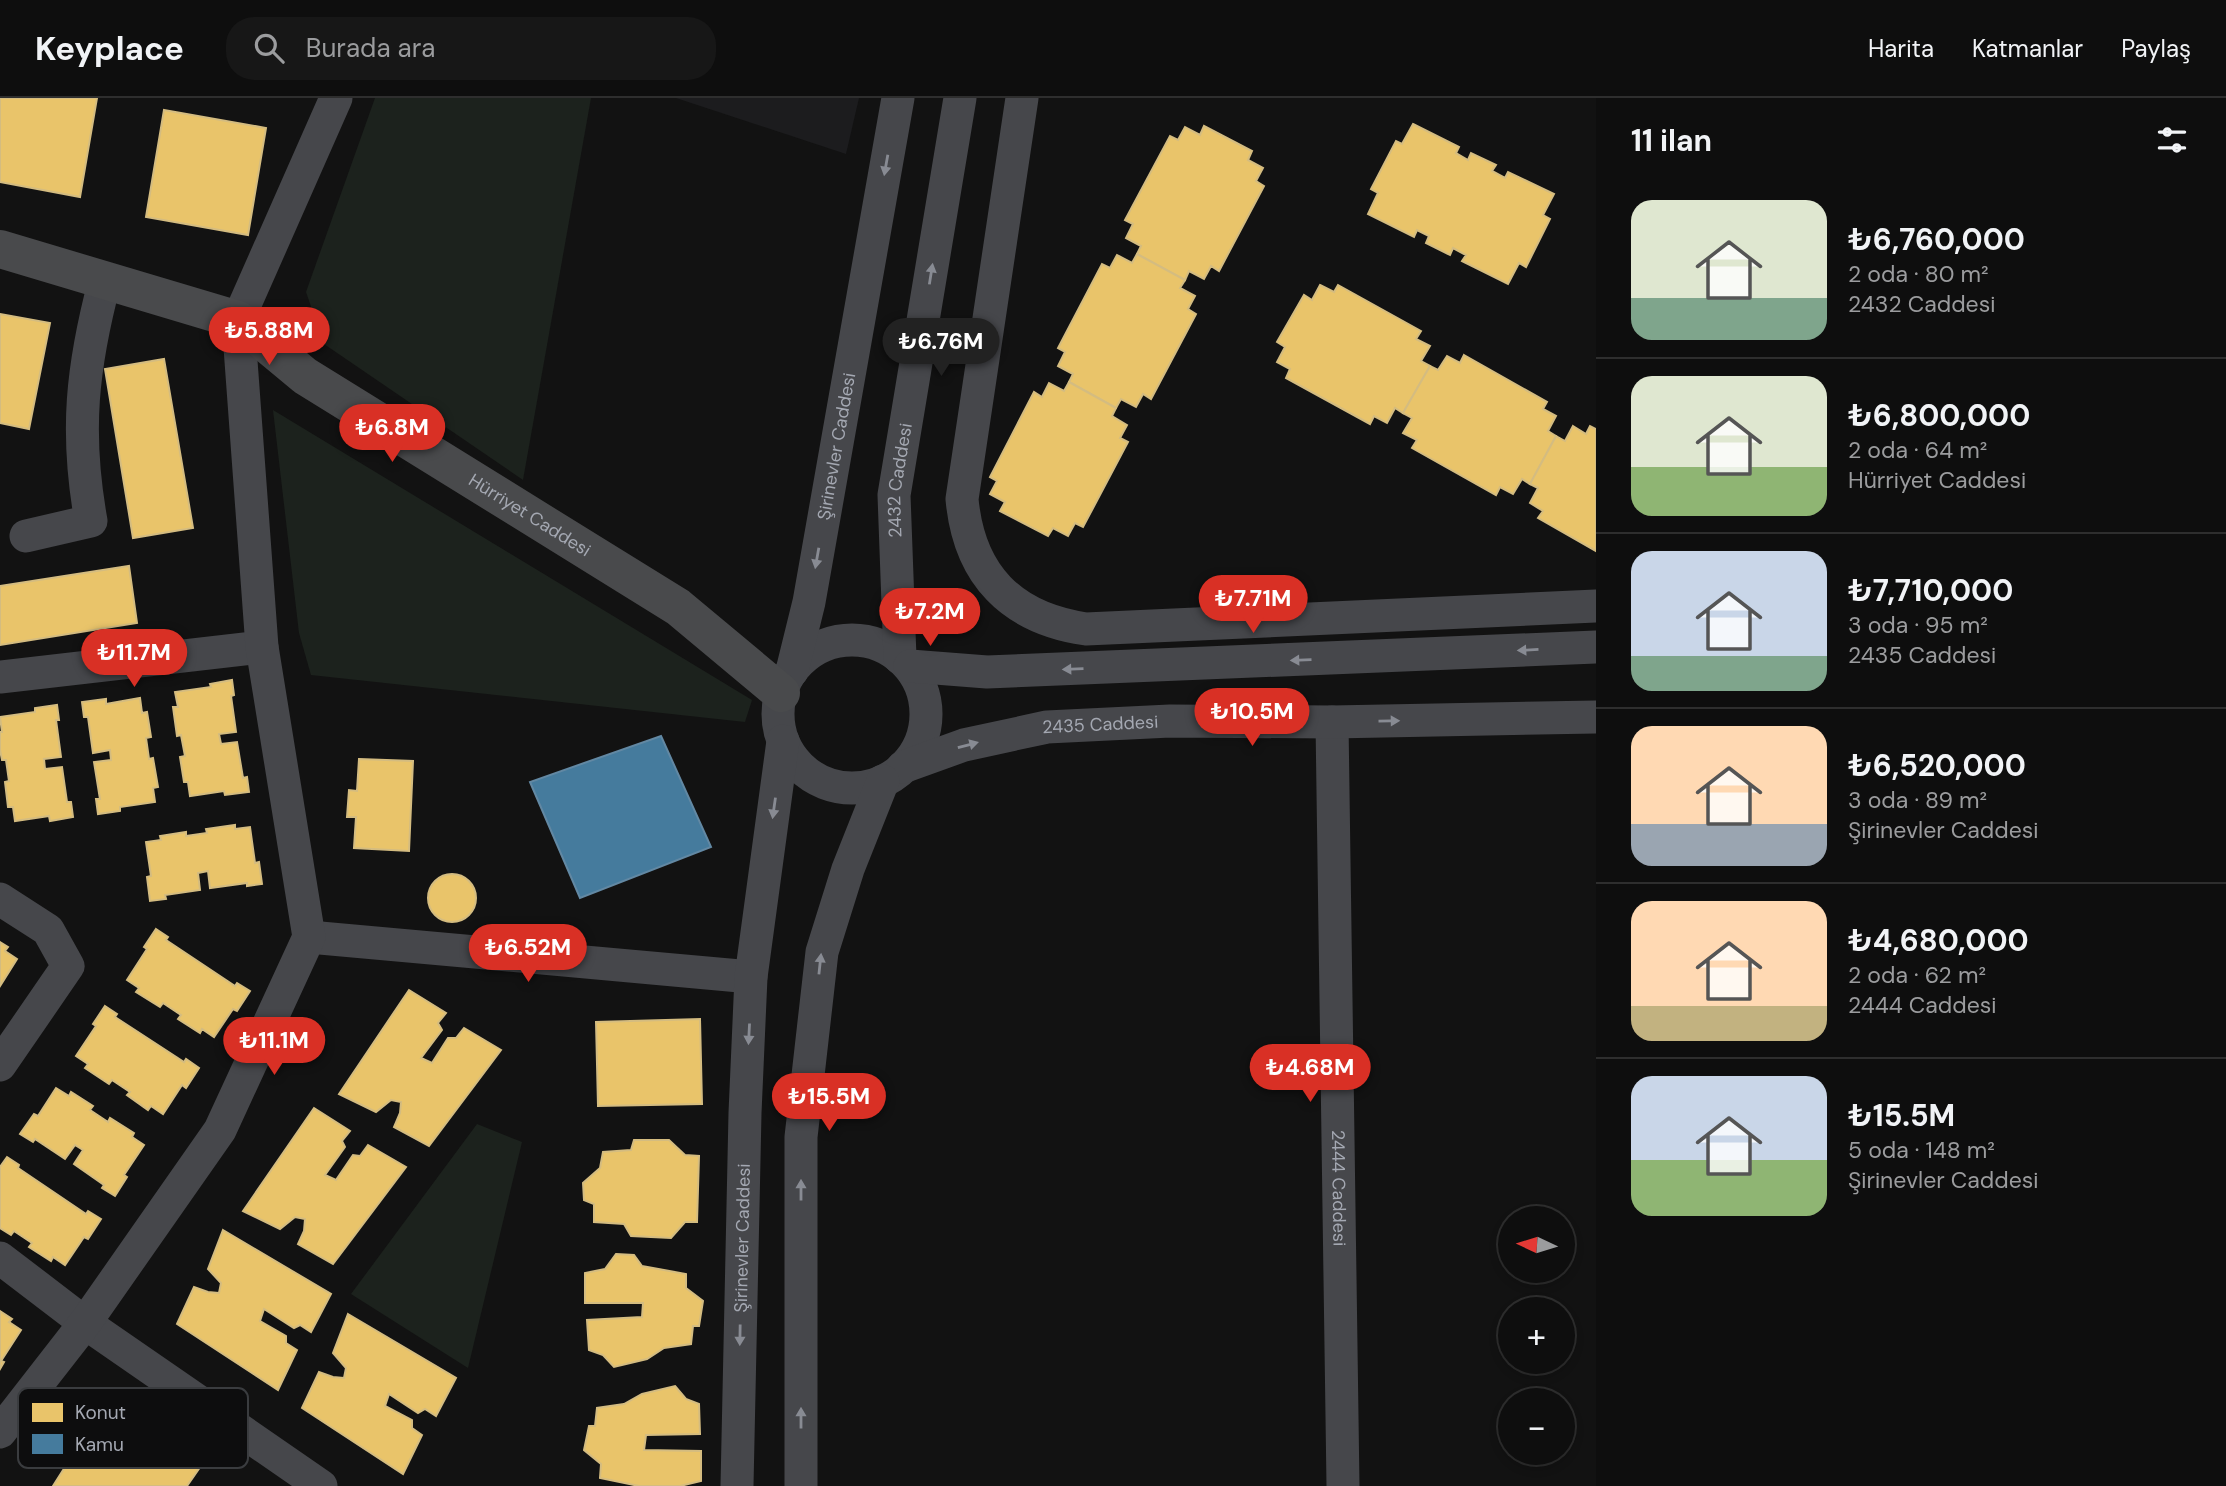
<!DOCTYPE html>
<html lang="tr">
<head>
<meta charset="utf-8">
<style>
	:root { --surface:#0e0e0e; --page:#171717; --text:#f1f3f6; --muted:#9b9c9e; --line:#2e2e2e; --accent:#d93025 }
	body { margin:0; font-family:"DM Sans",sans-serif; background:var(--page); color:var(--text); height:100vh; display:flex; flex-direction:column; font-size:26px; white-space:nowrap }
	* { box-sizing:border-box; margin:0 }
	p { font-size:23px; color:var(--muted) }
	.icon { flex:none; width:38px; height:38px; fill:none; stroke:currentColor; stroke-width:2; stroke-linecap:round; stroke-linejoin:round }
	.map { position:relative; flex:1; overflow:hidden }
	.drawer { display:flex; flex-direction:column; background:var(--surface); width:630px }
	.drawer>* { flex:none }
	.needle { width:46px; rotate:274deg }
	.tools { position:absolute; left:1498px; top:1108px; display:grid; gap:14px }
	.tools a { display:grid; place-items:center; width:77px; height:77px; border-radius:50%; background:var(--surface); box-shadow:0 4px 10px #0003,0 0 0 2px var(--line); font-size:35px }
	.price { position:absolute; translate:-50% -60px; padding:0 16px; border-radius:24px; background:var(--accent); color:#fff; font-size:23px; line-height:46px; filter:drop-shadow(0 2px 4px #0008) }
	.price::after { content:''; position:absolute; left:50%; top:42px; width:21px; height:16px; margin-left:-10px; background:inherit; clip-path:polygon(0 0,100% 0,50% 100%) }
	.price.selected { background:#222; color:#fff }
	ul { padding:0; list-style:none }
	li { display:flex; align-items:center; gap:21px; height:175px; padding:0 35px }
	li+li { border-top:2px solid var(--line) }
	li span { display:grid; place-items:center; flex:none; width:196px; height:140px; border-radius:21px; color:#555 }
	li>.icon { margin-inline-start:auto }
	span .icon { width:84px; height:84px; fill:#fffc; stroke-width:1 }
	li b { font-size:30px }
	h2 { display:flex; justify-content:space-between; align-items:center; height:84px; padding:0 35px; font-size:30px }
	header { display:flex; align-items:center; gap:42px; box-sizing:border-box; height:98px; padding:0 35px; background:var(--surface); border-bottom:2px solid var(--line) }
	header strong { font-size:33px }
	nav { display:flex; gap:38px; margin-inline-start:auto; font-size:24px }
	.search { width:490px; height:63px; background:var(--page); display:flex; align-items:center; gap:18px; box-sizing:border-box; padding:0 24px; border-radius:28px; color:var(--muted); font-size:26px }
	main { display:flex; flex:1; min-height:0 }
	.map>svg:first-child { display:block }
	.built { fill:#1c1c1e }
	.green { fill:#1c221d }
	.homes { fill:#e9c46a; stroke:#d4bc80; stroke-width:2 }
	.public { fill:#457b9d; stroke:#6288a3; stroke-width:2 }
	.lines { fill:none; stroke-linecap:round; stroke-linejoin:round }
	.minor { stroke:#46474b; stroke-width:33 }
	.major { stroke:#494a4c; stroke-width:38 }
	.oneway { fill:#888b93 }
	.labels { text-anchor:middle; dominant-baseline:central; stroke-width:7; stroke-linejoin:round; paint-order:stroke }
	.street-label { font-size:18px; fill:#a4a8b2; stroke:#0d0d0e }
	.key { fill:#0d0d0e; stroke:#3a3c3f; stroke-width:2 }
	.key-label { font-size:19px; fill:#a4a8b2 }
</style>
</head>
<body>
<header>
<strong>Keyplace</strong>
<div class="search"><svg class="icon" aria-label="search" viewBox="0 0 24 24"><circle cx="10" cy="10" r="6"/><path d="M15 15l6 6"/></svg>Burada ara</div>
<nav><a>Harita</a><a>Katmanlar</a><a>Paylaş</a></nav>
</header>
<main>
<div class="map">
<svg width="1596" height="1388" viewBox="0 0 1596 1388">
	<rect width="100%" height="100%" fill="#121212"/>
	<path class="built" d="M676 0H859L846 56Z"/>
	<g class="green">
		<path d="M375 0H591L523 382 324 246 306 194Z"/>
		<path d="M273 312 752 602 745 624 311 577 299 535Z"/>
		<path d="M477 1026 522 1044 468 1270 351 1196Z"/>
	</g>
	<g class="homes">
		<path d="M0 0H97L80 99 0 84Z"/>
		<path d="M164 12 266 30 248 137 146 119Z"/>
		<path d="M1413 26 1459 49 1456 55 1468 62 1471 55 1496 67 1492 73 1505 80 1508 74 1554 96 1543 117 1550 121 1526 169 1519 165 1508 186 1462 163 1466 157 1453 150 1450 157 1426 145 1429 138 1417 132 1414 139 1368 116 1378 95 1371 91 1396 43 1402 46Z"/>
		<path d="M1204 28 1252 53 1248 62 1263 70 1256 83 1264 88 1219 173 1211 168 1204 181 1189 173 1185 182 1137 156 1141 148 1126 140 1133 126 1125 122 1170 38 1178 42 1185 29 1200 37Z"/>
		<path d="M1137 156 1185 182 1180 190 1195 198 1188 211 1196 216 1151 301 1143 296 1136 309 1121 301 1116 310 1069 284 1073 276 1058 268 1065 254 1058 250 1102 166 1110 170 1117 157 1132 165Z"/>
		<path d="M1320 187 1334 194 1338 187 1421 233 1416 241 1430 248 1421 263 1430 268 1403 315 1395 310 1387 325 1374 318 1370 326 1286 280 1290 271 1277 264 1285 249 1277 244 1304 197 1312 202Z"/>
		<path d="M0 216 50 225 29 331 0 325Z"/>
		<path d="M1464 257 1547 304 1543 311 1556 318 1548 333 1556 338 1530 386 1522 381 1513 396 1500 389 1496 397 1412 350 1417 342 1403 335 1412 320 1403 315 1430 268 1438 272 1447 258 1460 265Z"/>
		<path d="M164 261 193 430 133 440 105 271Z"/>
		<path d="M1069 284 1116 310 1112 318 1127 327 1120 340 1128 344 1083 429 1075 425 1068 438 1053 430 1048 438 1000 413 1005 404 990 396 997 383 990 379 1034 294 1042 299 1049 285 1064 293Z"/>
		<path d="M1573 328 1586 336 1590 328 1596 331V453L1538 420 1543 413 1530 405 1538 390 1530 386 1556 338 1565 343Z"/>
		<path d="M129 468 137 525 0 547V488Z"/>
		<path d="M232 582 234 597 231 598 236 634 219 636 221 646 237 644 243 680 247 679 249 694 225 697 224 693 190 698 188 684H184L180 659 185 658 181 637 177 638 173 609H178L175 594 211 589 210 586Z"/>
		<path d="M140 600 142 615 147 614 151 639 146 640 149 661 153 660 158 689 153 690 155 704 120 709V713L98 716 96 701H100L94 664 111 662 110 652 93 655 88 619H84L82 604 106 601V606Z"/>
		<path d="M57 607 59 622H56L61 659 44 661 45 671 62 669 67 704H71L73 719 50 723 49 718 15 723 13 709H8L5 684 9 683 6 662H2L0 652V634H2L0 619 35 614V610Z"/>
		<path d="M359 661 413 663 409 753 354 750 356 719H347L349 692 357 693Z"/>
		<path d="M235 727V731L250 729 255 765 259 764 262 786 247 788V785L210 790 208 773 198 775 200 792 165 797 166 801 150 803 147 779 151 778 146 744 161 742 160 738 186 734V738L207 735 206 731Z"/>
		<circle cx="452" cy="800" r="24"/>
		<path d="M156 831 168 839 166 842 235 888 237 885 250 893 237 913 233 911 214 939 202 931 200 935 178 921 181 917 163 905 160 909 136 894 139 890 127 882 147 851 144 849Z"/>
		<path d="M0 844 8 849 5 853 17 861 0 888Z"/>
		<path d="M409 892 446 915 438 925 442 932 421 960 432 965 448 940H456L464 930 501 952 429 1048 394 1029 400 1015 401 1004 391 1002 376 1014 339 996Z"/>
		<path d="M105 908 117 916 115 919 184 964 186 961 199 970 186 990 182 987 163 1016 151 1008 148 1012 127 997 130 994 112 982 109 986 85 970 88 966 76 958 96 928 93 926Z"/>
		<path d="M700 921 702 1006 598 1008 596 924Z"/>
		<path d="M56 990 69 998 71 994 93 1008 90 1012 108 1024 110 1020 134 1035 132 1039 144 1047 124 1077 127 1079 115 1098 102 1090 104 1087 74 1066 83 1052 75 1047 65 1061 35 1041 33 1044 20 1036 34 1016 38 1018Z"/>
		<path d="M314 1010 350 1033 342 1043 345 1049 325 1077 336 1082 353 1057 360 1058 368 1047 406 1069 333 1166 298 1146 304 1133 305 1121 295 1119 280 1131 243 1113Z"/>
		<path d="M634 1042H669L685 1057 699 1058 697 1124H685L671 1140 631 1138 624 1126 594 1124V1106L584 1102 583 1085 600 1070 603 1054 631 1052Z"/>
		<path d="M7 1059 19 1067 18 1070 86 1116 88 1113 101 1121 88 1141 84 1139 65 1167 53 1159 51 1163 29 1149 32 1145 14 1133 11 1137 0 1130V1069Z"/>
		<path d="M223 1132 331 1196 311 1234 300 1227 294 1230 264 1211 260 1223 286 1238V1245L297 1252 278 1292 177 1226 194 1189 208 1194 219 1195 221 1185 208 1171Z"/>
		<path d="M616 1156 634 1157 642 1168 686 1176V1190L703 1203 699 1228H693L691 1246 664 1250 647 1261 614 1269 603 1257 589 1252 587 1222 642 1219 643 1205H585V1175L605 1171Z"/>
		<path d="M0 1213 12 1221 9 1224 21 1232 1 1263 4 1264 0 1271Z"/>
		<path d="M348 1216 456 1280 436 1318 425 1311 418 1315 389 1296 385 1308 412 1322V1330L422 1337 403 1376 302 1310 319 1274 333 1279 344 1280 346 1270 333 1255Z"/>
		<path d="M675 1288 686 1301 699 1306 700 1336 646 1337 644 1352 701 1353V1383L680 1388H639L600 1380 601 1366 584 1352 589 1328H595L597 1310 624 1306 642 1296Z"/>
		<path d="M109 1301 131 1315 136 1307 155 1320 151 1327 166 1337 170 1330 190 1342 185 1349 205 1362 187 1388H53L72 1358 80 1362 94 1339 87 1334Z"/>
	</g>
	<path class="public" d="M661 638 711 749 580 800 530 684Z"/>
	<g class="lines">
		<g class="minor">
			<path d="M1022 0 962 401C969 477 1011 520 1086 531L1596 508"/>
			<path d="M26 438 91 423C75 334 82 269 105 182"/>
			<circle cx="852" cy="616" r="74"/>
			<path id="s1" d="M900 560 894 397 960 0"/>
			<path d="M910 568 987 574 1596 549"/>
			<path id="s2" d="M792 573 809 504 898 0"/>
			<path d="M0 579 262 549"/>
			<path id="s3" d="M1332 624 1343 1388"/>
			<path id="s4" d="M903 669 964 647 1047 629 1170 623 1332 624 1596 619"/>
			<path d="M0 801 48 832 68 868 0 967"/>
			<path d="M309 839 751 879"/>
			<path d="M0 1160 85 1225 321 1388"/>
			<path d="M0 1334 85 1225 220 1032 309 839 262 549 238 222 336 0"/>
			<path id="s5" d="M737 1388 745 1015 751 879 783 643"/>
			<path d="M801 1388V1039L822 854 848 771 883 683"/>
		</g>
		<path class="major" id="s6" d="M0 151 238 222 305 278 678 509 781 595"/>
	</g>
	<defs><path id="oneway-solid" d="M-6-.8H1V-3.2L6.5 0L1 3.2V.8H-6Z" transform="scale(1.75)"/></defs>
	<g class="oneway">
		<use href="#oneway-solid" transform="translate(886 67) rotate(100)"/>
		<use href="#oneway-solid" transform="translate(931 176) rotate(-81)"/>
		<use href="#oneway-solid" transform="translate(817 460) rotate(100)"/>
		<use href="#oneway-solid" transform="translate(1528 552) rotate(177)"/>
		<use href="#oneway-solid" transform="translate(1301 562) rotate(178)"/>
		<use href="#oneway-solid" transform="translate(1073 571) rotate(178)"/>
		<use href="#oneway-solid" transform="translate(1389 623) rotate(-1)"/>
		<use href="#oneway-solid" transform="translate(968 647) rotate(-15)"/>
		<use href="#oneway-solid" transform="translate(774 710) rotate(98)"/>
		<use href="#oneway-solid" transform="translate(820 866) rotate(-84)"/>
		<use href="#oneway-solid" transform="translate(749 936) rotate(93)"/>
		<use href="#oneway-solid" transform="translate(801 1092) rotate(-90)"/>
		<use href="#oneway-solid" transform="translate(740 1237) rotate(91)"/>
		<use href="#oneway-solid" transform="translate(801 1320) rotate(-90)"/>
	</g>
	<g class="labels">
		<g class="street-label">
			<text stroke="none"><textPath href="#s2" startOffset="229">Şirinevler Caddesi</textPath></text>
			<text stroke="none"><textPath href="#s1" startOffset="178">2432 Caddesi</textPath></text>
			<text stroke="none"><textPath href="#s6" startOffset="600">Hürriyet Caddesi</textPath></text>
			<text stroke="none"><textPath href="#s4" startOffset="203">2435 Caddesi</textPath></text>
			<text stroke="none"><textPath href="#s3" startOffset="466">2444 Caddesi</textPath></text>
			<text stroke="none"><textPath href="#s5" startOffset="248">Şirinevler Caddesi</textPath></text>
		</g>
	</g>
	<rect x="18" y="1290" width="230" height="80" rx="10" class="key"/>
	<rect x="32" y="1305" width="31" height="19" fill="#e9c46a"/>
	<rect x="32" y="1336" width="31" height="20" fill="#457b9d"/>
	<g class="key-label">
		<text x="75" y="1321">Konut</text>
		<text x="75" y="1353">Kamu</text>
	</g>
</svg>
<div class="tools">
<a><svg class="needle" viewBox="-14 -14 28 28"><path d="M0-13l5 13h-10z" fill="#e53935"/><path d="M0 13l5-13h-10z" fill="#9b9c9e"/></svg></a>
<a>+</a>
<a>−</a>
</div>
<b class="price" style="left:269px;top:269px">₺5.88M</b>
<b class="price selected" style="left:941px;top:280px">₺6.76M</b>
<b class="price" style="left:392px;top:366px">₺6.8M</b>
<b class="price" style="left:1253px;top:537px">₺7.71M</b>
<b class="price" style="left:930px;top:550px">₺7.2M</b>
<b class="price" style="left:134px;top:591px">₺11.7M</b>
<b class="price" style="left:1252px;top:650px">₺10.5M</b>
<b class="price" style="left:528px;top:886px">₺6.52M</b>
<b class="price" style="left:274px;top:979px">₺11.1M</b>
<b class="price" style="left:1310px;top:1006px">₺4.68M</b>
<b class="price" style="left:829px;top:1035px">₺15.5M</b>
</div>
<section class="drawer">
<h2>11 ilan<svg class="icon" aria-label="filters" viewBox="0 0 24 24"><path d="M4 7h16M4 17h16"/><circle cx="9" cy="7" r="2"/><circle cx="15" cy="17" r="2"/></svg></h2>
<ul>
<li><span style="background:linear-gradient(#dfe7d0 70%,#7fa58c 0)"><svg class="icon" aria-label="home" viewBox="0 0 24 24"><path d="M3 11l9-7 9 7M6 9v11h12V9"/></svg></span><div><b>₺6,760,000</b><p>2 oda · 80 m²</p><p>2432 Caddesi</p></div></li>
<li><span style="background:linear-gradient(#dfe7d0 65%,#8fb573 0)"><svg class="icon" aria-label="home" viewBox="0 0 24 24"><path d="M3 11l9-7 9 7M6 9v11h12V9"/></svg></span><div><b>₺6,800,000</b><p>2 oda · 64 m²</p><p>Hürriyet Caddesi</p></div></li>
<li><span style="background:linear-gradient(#c9d6e8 75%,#7fa58c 0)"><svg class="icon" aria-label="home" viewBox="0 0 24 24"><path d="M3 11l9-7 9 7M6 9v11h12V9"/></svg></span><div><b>₺7,710,000</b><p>3 oda · 95 m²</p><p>2435 Caddesi</p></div></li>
<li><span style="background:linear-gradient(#ffd9b3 70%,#9aa5b1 0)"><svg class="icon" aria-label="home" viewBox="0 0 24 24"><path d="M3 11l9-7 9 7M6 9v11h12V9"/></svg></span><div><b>₺6,520,000</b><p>3 oda · 89 m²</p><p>Şirinevler Caddesi</p></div></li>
<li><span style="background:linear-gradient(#ffd9b3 75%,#c2b280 0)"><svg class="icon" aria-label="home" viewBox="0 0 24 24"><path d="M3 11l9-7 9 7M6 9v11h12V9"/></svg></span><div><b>₺4,680,000</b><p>2 oda · 62 m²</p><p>2444 Caddesi</p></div></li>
<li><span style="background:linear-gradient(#c9d6e8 60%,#8fb573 0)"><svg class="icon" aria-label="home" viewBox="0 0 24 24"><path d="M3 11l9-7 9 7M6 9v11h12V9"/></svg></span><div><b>₺15.5M</b><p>5 oda · 148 m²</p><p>Şirinevler Caddesi</p></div></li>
</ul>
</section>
</main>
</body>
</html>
